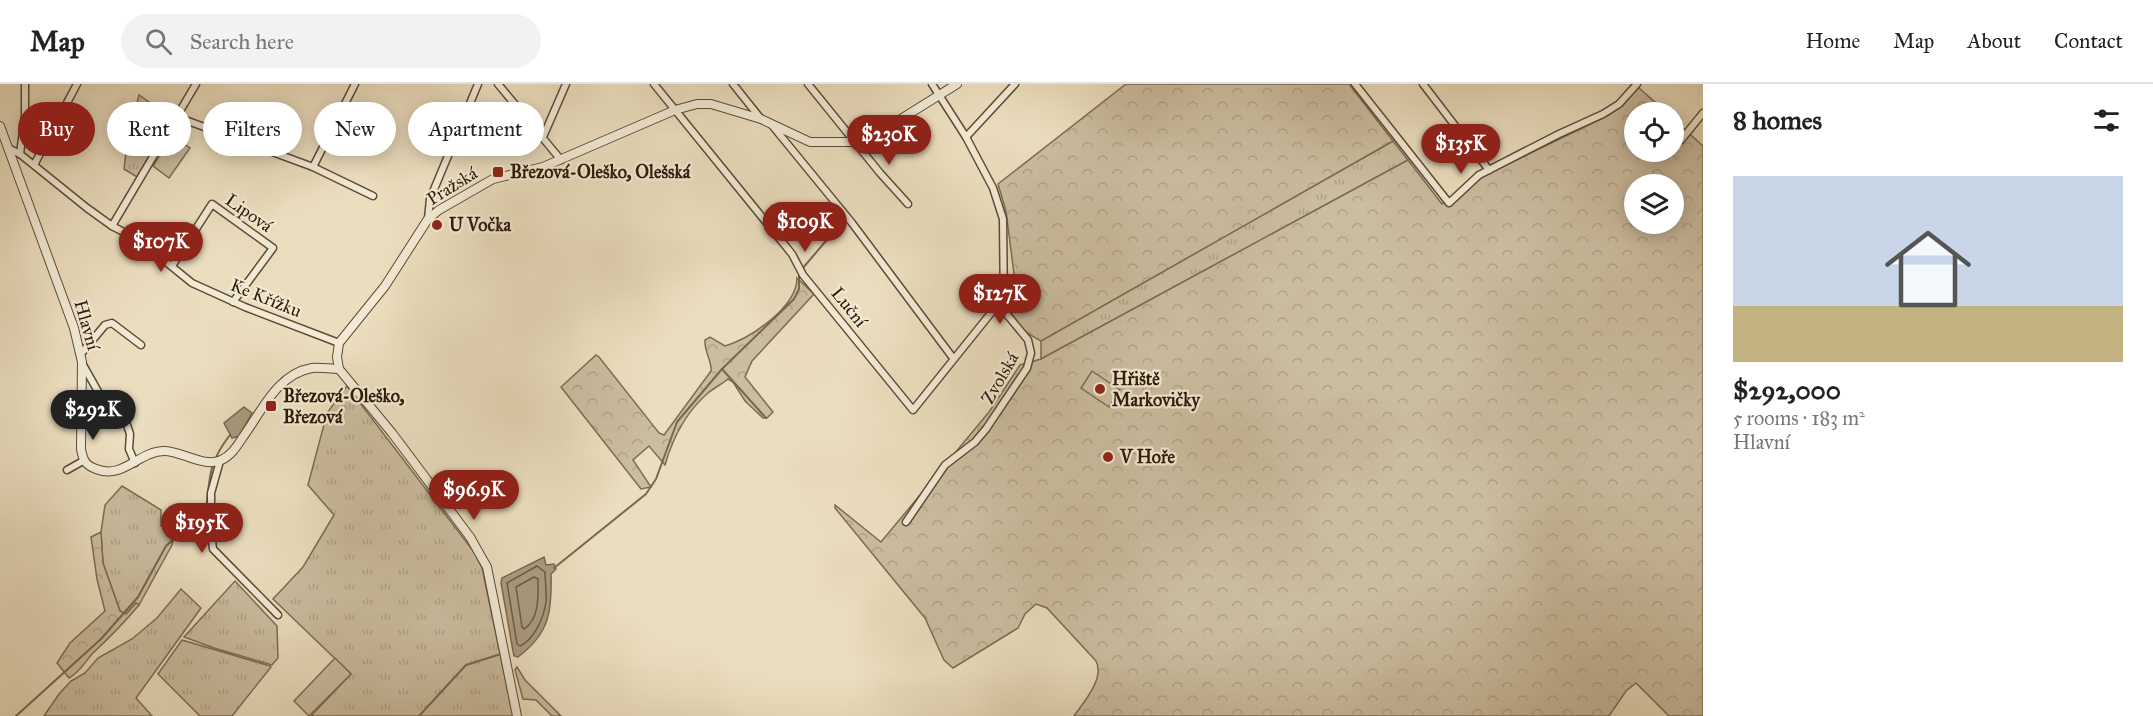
<!DOCTYPE html>
<html lang="en">
<head>
<meta charset="utf-8">
<style>
	:root { --surface:#fff; --page:#f2f2f2; --text:#222; --muted:#767676; --line:#e0e0e0; --accent:#8f2418 }
	body { margin:0; font-family:"IM FELL Great Primer",serif; background:var(--page); color:var(--text); height:100vh; display:flex; flex-direction:column; font-size:22px; white-space:nowrap }
	* { box-sizing:border-box; margin:0 }
	p { font-size:20px; color:var(--muted) }
	.icon { flex:none; width:33px; height:33px; fill:none; stroke:currentColor; stroke-width:2; stroke-linecap:round; stroke-linejoin:round }
	.map { position:relative; flex:1; overflow:hidden }
	.details { display:flex; flex-direction:column; background:var(--surface); width:450px }
	.details>* { flex:none }
	.banner { position:absolute; left:18px; top:18px; width:570px; height:54px; display:flex; gap:12px }
	.tools { position:absolute; left:1624px; top:18px; display:grid; gap:12px }
	.tools a { display:grid; place-items:center; width:60px; height:60px; border-radius:50%; background:var(--surface); box-shadow:0 3px 15px #0003; font-size:30px }
	.price { position:absolute; translate:-50% -51px; padding:0 14px; border-radius:21px; background:var(--accent); color:#fff; font-size:20px; line-height:39px; filter:drop-shadow(0 2px 3px #0008) }
	.price::after { content:''; position:absolute; left:50%; top:36px; width:18px; height:14px; margin-left:-9px; background:inherit; clip-path:polygon(0 0,100% 0,50% 100%) }
	.price.active { background:#222; color:#fff }
	ul { padding:0; list-style:none }
	li { display:grid; align-content:center; gap:12px; height:318px; padding:0 30px }
	li span { display:grid; place-items:center; height:186px; border-radius:0px; color:#555 }
	li>.icon { margin-inline-start:auto }
	span .icon { width:108px; height:108px; fill:#fffc; stroke-width:1 }
	li b { font-size:26px }
	h2 { display:flex; justify-content:space-between; align-items:center; height:72px; padding:0 30px; font-size:26px }
	.tag { padding:0 21px; border-radius:27px; background:var(--surface); box-shadow:0 3px 15px #0003; font-size:21px; line-height:54px }
	.tag.active { background:var(--accent); color:#fff }
	header { display:flex; align-items:center; gap:36px; box-sizing:border-box; height:84px; padding:0 30px; background:var(--surface); border-bottom:2px solid var(--line) }
	header strong { font-size:28px }
	nav { display:flex; gap:33px; margin-inline-start:auto; font-size:21px }
	.search { width:420px; height:54px; background:var(--page); display:flex; align-items:center; gap:15px; box-sizing:border-box; padding:0 21px; border-radius:33px; color:var(--muted); font-size:22px }
	main { display:flex; flex:1; min-height:0 }
	.map>svg:first-child { display:block }
	.grass { fill:url(#grass-tufts); stroke:#7c6c54; stroke-width:1.5 }
	.forest { fill:url(#forest-crowns); stroke:#7c6c54; stroke-width:1.5; fill-rule:evenodd }
	.pitch { fill:#cbbda0; stroke:#7c6c54; stroke-width:1.5 }
	.water { fill:#aa9b80; stroke:#786750; stroke-width:1.5 }
	.lines { fill:none; stroke-linecap:round; stroke-linejoin:round }
	.shore { stroke:#6c5a44; stroke-width:1.5 }
	.stream { stroke:#786750; stroke-width:2 }
	.minor-casing { stroke:#5c4b35; stroke-width:9 }
	.tertiary-casing { stroke:#5c4b35; stroke-width:10 }
	.minor { stroke:#f2ead5; stroke-width:6 }
	.tertiary { stroke:#f2ead5; stroke-width:8 }
	.poi-dot { fill:#8f2418; stroke:#f2ead5; stroke-width:2 }
	.labels { text-anchor:middle; dominant-baseline:central; stroke-width:4.5; stroke-linejoin:round; paint-order:stroke }
	.poi-label { font-size:18px; font-weight:bold; fill:#2d1a07; stroke:#f2ead5; text-anchor:start }
	.street-label { font-size:18px; fill:#2d1a07; stroke:#f2ead5 }
</style>
</head>
<body>
<header>
<strong>Map</strong>
<div class="search"><svg class="icon" aria-label="search" viewBox="0 0 24 24"><circle cx="10" cy="10" r="6"/><path d="M15 15l6 6"/></svg>Search here</div>
<nav><a>Home</a><a>Map</a><a>About</a><a>Contact</a></nav>
</header>
<main>
<div class="map">
<svg width="1703" height="632" viewBox="0 0 1703 632">
	<defs>
		<pattern id="grass-tufts" width="24" height="20" patternUnits="userSpaceOnUse" patternTransform="scale(1.5)"><rect width="24" height="20" fill="#cbbda0"/><path d="M3 7l-1-3M5 7V3M7 7l1-3M15 17l-1-3M17 17v-4M19 17l1-3" fill="none" stroke="#afa288"/></pattern>
		<pattern id="forest-crowns" width="20" height="18" patternUnits="userSpaceOnUse" patternTransform="scale(1.5)"><rect width="20" height="18" fill="#cbbda0"/><path d="M2 6a3 3 0 1 1 6 0M12 15a3 3 0 1 1 6 0" fill="none" stroke="#afa288"/></pattern>
	</defs>
	<rect width="100%" height="100%" fill="#ebdebf"/>
	<filter id="stains"><feTurbulence type="fractalNoise" baseFrequency=".00333" numOctaves="4"/><feColorMatrix values="0 0 0 0 .2 0 0 0 0 .09 0 0 0 0 .02 0 0 0 .5 -.17"/></filter>
	<radialGradient id="worn" r=".72"><stop offset=".6" stop-color="#630" stop-opacity="0"/><stop offset="1" stop-color="#630" stop-opacity=".3"/></radialGradient>
	<g class="grass">
		<path d="M1393 57 1408 76 1041 275V257Z"/>
		<path d="M127 59 149 72 137 93 124 85Z"/>
		<path d="M347 302 474 468 482 484 513 632H311L351 590 273 515 303 483 334 431 308 401 327 329Z"/>
		<path d="M122 402 161 426V442L176 444 172 461 139 521 136 519 126 531 120 527 103 479 101 448 105 421Z"/>
		<path d="M235 497 277 542 278 574 272 581 214 564 184 553Z"/>
		<path d="M181 505 201 524 136 614 152 632H44L59 610 71 597 85 589 98 574 132 555 157 534Z"/>
		<path d="M182 556 270 582 271 583 232 632H200L158 590Z"/>
		<path d="M517 583 525 596 561 632H552L536 616 523 615 515 586Z"/>
	</g>
	<g class="forest">
		<path d="M1126 0H1349L1393 57 1041 257 1025 248 1012 231 1009 217 1015 198 1006 127 998 100Z"/>
		<path d="M1638 3 1666 28H1635V68H1674V36L1703 62V632H1669L1636 599 1626 607 1609 632H1074C1084 618 1105 594 1096 577L1047 524 1036 520 1025 530 1018 544 953 584 944 576 925 534 835 424V421L881 458 989 328 1020 281 1041 275 1408 76 1442 120 1481 93 1607 32 1623 21ZM1635 100H1674V140H1635Z"/>
		<path d="M797 194 814 210 752 277 745 293 773 328 767 334H763L745 317 733 298 728 295C722 300 714 304 708 309 686 328 673 353 665 381L649 362 633 376 651 403 641 405 561 303 596 271 599 273 659 349 664 351 711 287C712 276 704 268 705 256L710 253 725 262C751 254 797 223 797 194Z"/>
		<path d="M101 448 103 479 120 527 126 530 136 519 139 521C124 539 109 554 92 570 85 578 79 589 69 594L57 579 70 559 105 527 97 495 91 453Z"/>
	</g>
	<g class="pitch">
		<path d="M139 11 172 34 149 72 127 59Z"/>
		<path d="M172 52 190 64 169 94 153 82Z"/>
		<path d="M1092 287 1120 306 1109 323 1081 304Z"/>
		<path d="M335 574 351 590 309 632 294 617Z"/>
	</g>
	<g class="water">
		<path d="M244 323 252 329 239 352 232 354 224 339Z"/>
		<path d="M544 473 546 481 554 480 556 485 551 490C552 527 550 549 518 573L514 572 513 567 501 499 502 494Z"/>
	</g>
	<g class="lines">
		<g class="shore">
			<path d="M537 482 545 488C545 498 547 508 546 518 544 533 534 556 520 562L517 560 507 499Z"/>
			<path d="M534 493 538 495C538 511 540 535 524 545L522 543 516 503Z"/>
		</g>
		<g class="stream">
			<path d="M802 185 843 137"/>
			<path d="M722 285 766 334"/>
			<path d="M554 484 646 410 656 395 677 338 722 285 794 215 799 205V190"/>
			<path d="M16 632 101 555 138 513 166 462 206 426C210 393 208 379 230 351"/>
			<path d="M419 632 466 581 501 570"/>
		</g>
		<g class="minor-casing">
			<g id="minor">
				<path d="M498 0 561 76"/>
				<path d="M654 0 792 170 803 191 913 326 995 224 1004 218"/>
				<path d="M733 0 761 35"/>
				<path d="M808 0 880 89 908 120"/>
				<path d="M1355 0 1449 119 1479 91 1559 50 1603 30 1619 20 1637 0"/>
				<path d="M1423 0 1489 86"/>
				<path d="M177 33 313 83 373 112"/>
				<path d="M771 40 852 139 953 274"/>
				<path d="M543 53 566 0"/>
				<path d="M966 53 1015 0"/>
				<path d="M1681 56 1703 29"/>
				<path d="M10 65 20 70 87 124 112 142 139 156 192 199 245 223 339 259"/>
				<path d="M20 70 25 31V0"/>
				<path d="M34 81 77 0"/>
				<path d="M313 83 355 0"/>
				<path d="M428 135 430 115 478 0"/>
				<path d="M112 142 196 0"/>
				<path d="M172 182 212 120 273 164 233 218"/>
				<path d="M80 271 105 241 112 239 141 261"/>
				<path d="M82 279 105 320 127 341 130 350 129 365 135 379"/>
				<path d="M80 342 110 325"/>
				<path d="M220 377 211 409V447L213 465 278 531"/>
				<path d="M67 386 83 377"/>
				<path d="M906 438 945 381 975 358 986 345 1027 284 1031 269 1028 256 1004 227 1003 135 993 104 966 53 932 0"/>
			</g>
		</g>
		<g class="tertiary-casing">
			<g id="tertiary">
				<path d="M0 42 74 244 82 278 81 365C83 376 85 381 96 385 123 396 139 367 164 367 182 367 204 384 221 376 231 372 237 362 243 353 262 327 277 290 312 284 320 283 330 285 339 285"/>
				<path d="M339 285 337 273 339 259 385 202 428 135 439 126 493 95 543 83 675 26 697 20H711L761 35 810 58H855L872 53 957 0"/>
				<path d="M339 285 392 349 470 453 487 483 517 632"/>
			</g>
		</g>
		<use href="#minor" class="minor"/>
		<use href="#tertiary" class="tertiary"/>
	</g>
	<g class="poi-dot">
		<rect x="492" y="82" width="12" height="12" rx="3"/>
		<circle cx="437" cy="141" r="6"/>
		<circle cx="1100" cy="305" r="6"/>
		<rect x="265" y="316" width="12" height="12" rx="3"/>
		<circle cx="1108" cy="373" r="6"/>
	</g>
	<g class="labels">
		<g class="poi-label">
			<text x="510" y="88">Březová-Oleško, Olešská</text>
			<text x="449" y="141">U Vočka</text>
			<text x="1112" y="295">Hřiště<tspan x="1112" dy="21">Markovičky</tspan></text>
			<text x="283" y="312">Březová-Oleško,<tspan x="283" dy="21">Březová</tspan></text>
			<text x="1120" y="373">V Hoře</text>
		</g>
		<g class="street-label">
			<text transform="translate(452 102) rotate(-32)">Pražská</text>
			<text transform="translate(249 129) rotate(35)">Lipová</text>
			<text transform="translate(266 214) rotate(22)">Ke Křížku</text>
			<text transform="translate(849 223) rotate(51)">Luční</text>
			<text transform="translate(87 241) rotate(74)">Hlavní</text>
			<text transform="translate(1000 294) rotate(-60)">Zvolská</text>
		</g>
	</g>
	<rect width="100%" height="100%" filter="url(#stains)"/>
	<rect width="100%" height="100%" fill="url(#worn)"/>
</svg>
<div class="tools">
<a><svg class="icon" aria-label="locate" viewBox="0 0 24 24"><circle cx="12" cy="12" r="6"/><path d="M12 2v4M12 18v4M2 12h4M18 12h4"/></svg></a>
<a><svg class="icon" aria-label="layers" viewBox="0 0 24 24"><path d="M12 4l9 5-9 5-9-5zM3 14l9 5 9-5"/></svg></a>
</div>
<b class="price" style="left:889px;top:82px">$230K</b>
<b class="price" style="left:1461px;top:91px">$135K</b>
<b class="price" style="left:805px;top:169px">$109K</b>
<b class="price" style="left:161px;top:189px">$107K</b>
<b class="price" style="left:1000px;top:241px">$127K</b>
<b class="price active" style="left:93px;top:357px">$292K</b>
<b class="price" style="left:474px;top:437px">$96.9K</b>
<b class="price" style="left:202px;top:470px">$195K</b>
<div class="banner">
<a class="tag active">Buy</a>
<a class="tag">Rent</a>
<a class="tag">Filters</a>
<a class="tag">New</a>
<a class="tag">Apartment</a>
</div>
</div>
<section class="details">
<h2>8 homes<svg class="icon" aria-label="filters" viewBox="0 0 24 24"><path d="M4 7h16M4 17h16"/><circle cx="9" cy="7" r="2"/><circle cx="15" cy="17" r="2"/></svg></h2>
<ul>
<li><span style="background:linear-gradient(#c9d6e8 70%,#c2b280 0)"><svg class="icon" aria-label="home" viewBox="0 0 24 24"><path d="M3 11l9-7 9 7M6 9v11h12V9"/></svg></span><div><b>$292,000</b><p>5 rooms · 183 m²</p><p>Hlavní</p></div></li>
</ul>
</section>
</main>
</body>
</html>
